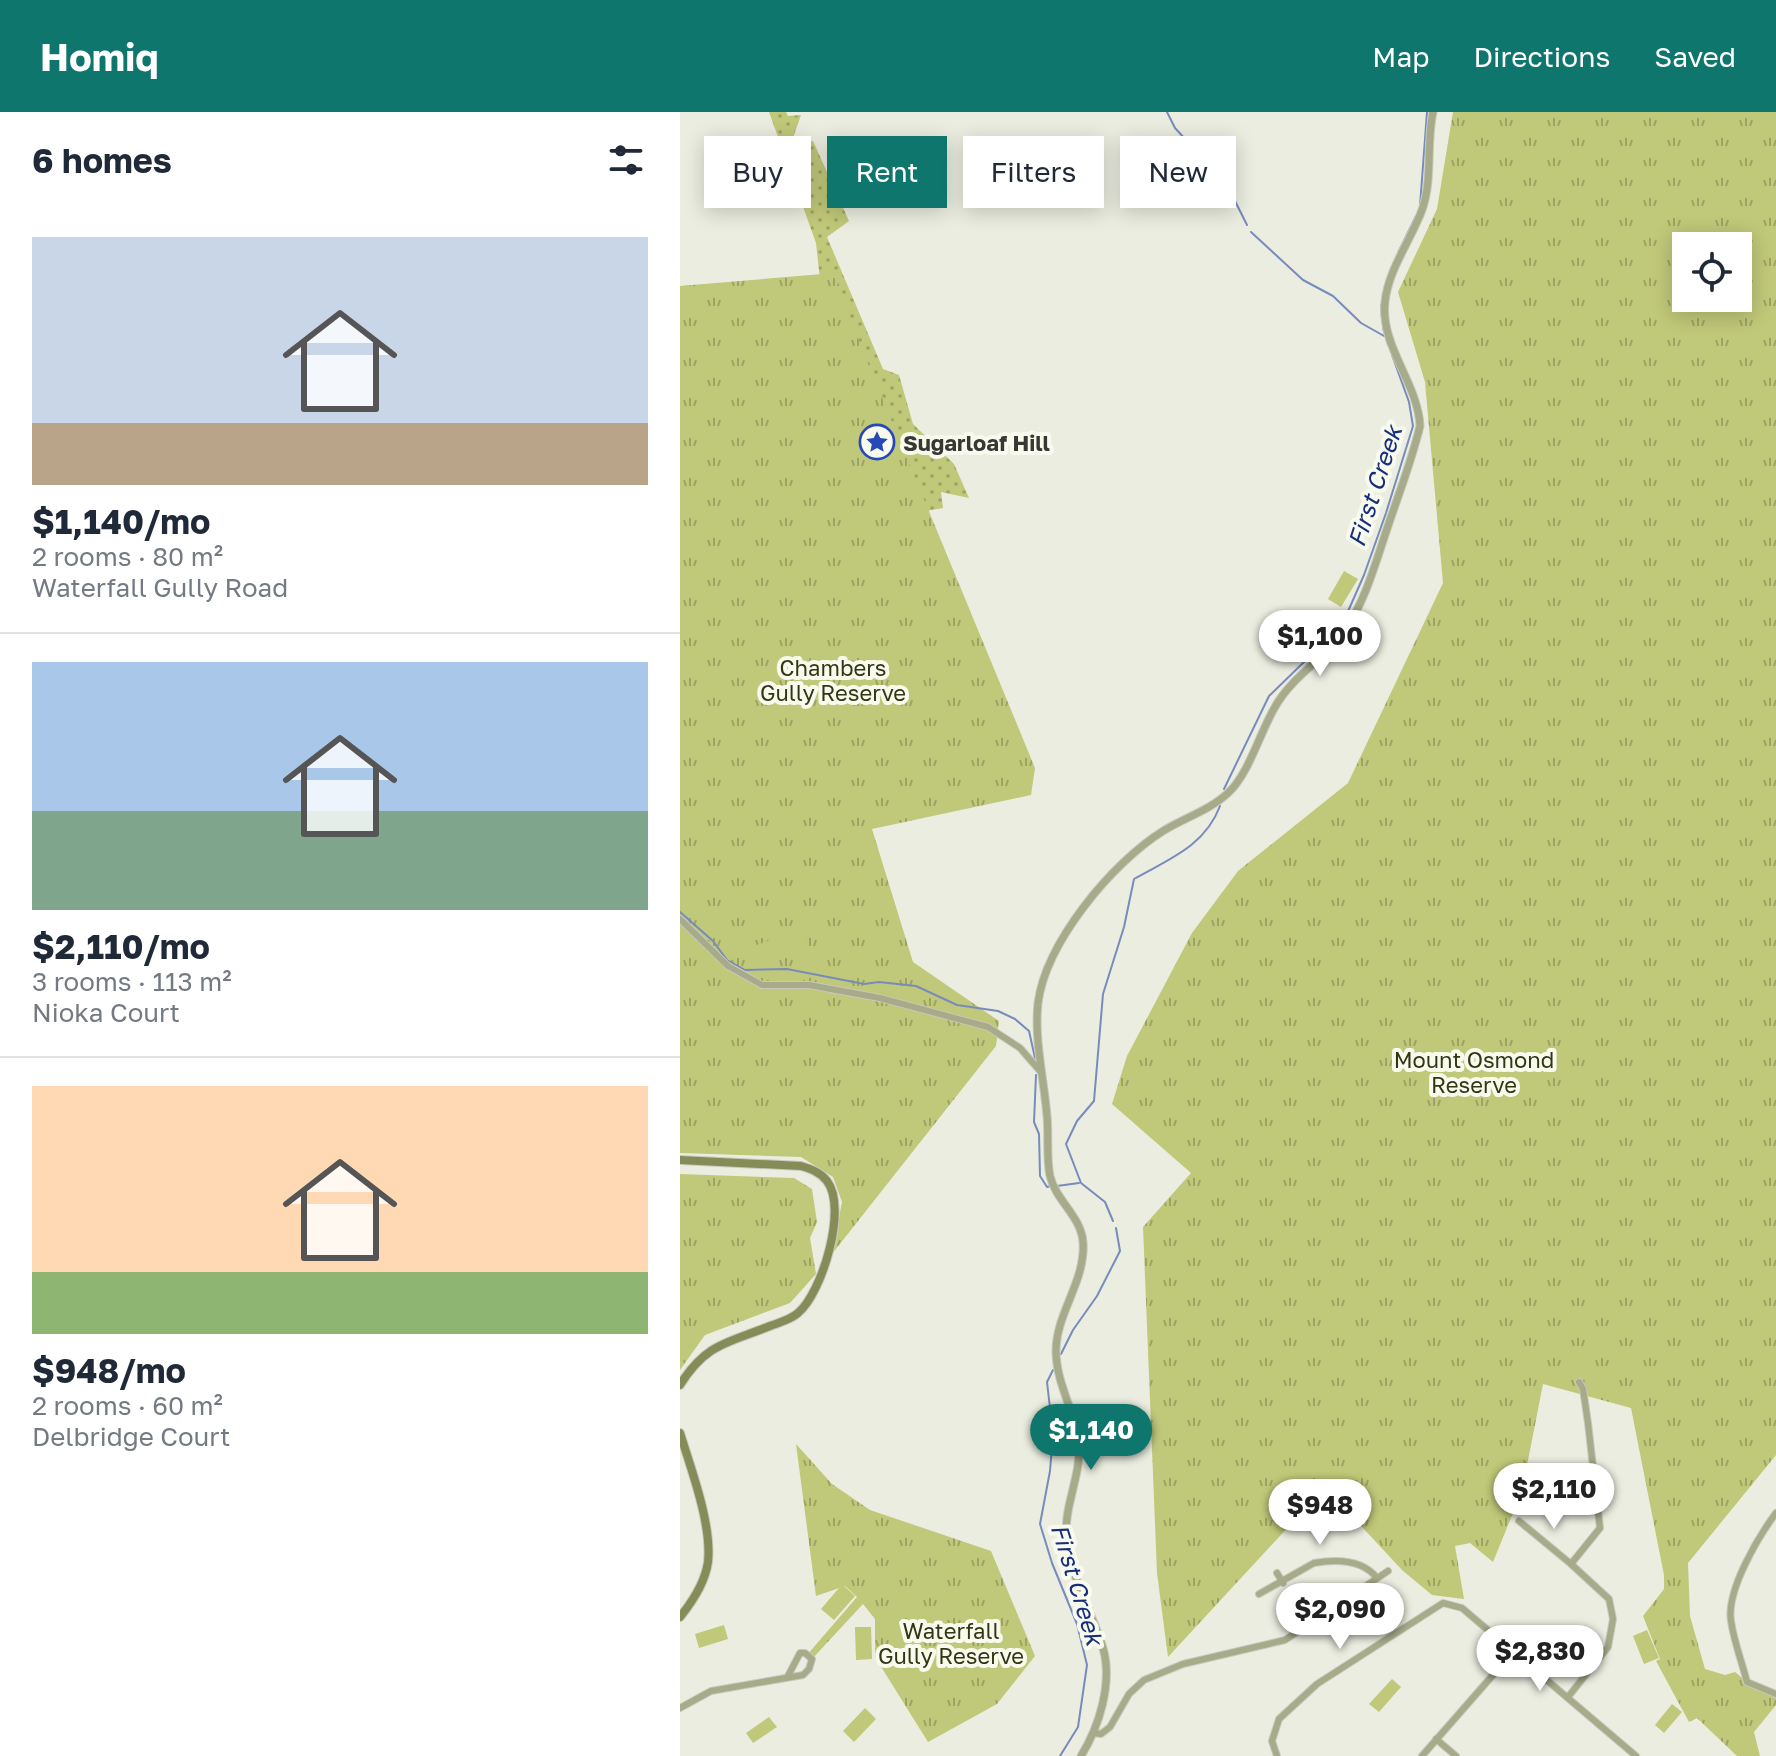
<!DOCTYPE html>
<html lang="en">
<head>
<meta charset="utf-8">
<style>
	:root { --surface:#fff; --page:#f2f2f3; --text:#1f2937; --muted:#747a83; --line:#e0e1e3; --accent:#0f766e }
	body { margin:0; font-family:"Golos Text",sans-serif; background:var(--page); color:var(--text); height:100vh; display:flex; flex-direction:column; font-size:30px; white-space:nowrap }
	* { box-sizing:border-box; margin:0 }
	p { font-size:26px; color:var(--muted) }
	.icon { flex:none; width:44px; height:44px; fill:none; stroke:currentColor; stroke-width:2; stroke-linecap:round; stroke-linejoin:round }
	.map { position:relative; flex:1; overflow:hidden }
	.panel { display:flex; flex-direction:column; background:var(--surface); width:680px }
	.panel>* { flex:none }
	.top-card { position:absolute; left:24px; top:24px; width:760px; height:72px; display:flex; gap:16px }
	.buttons { position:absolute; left:992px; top:120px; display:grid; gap:16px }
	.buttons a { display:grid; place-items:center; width:80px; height:80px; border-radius:0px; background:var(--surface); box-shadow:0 4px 20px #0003; font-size:40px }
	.price { position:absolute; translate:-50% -68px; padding:0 18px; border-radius:28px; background:#fff; color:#222; font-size:26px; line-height:52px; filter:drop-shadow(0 2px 4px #0008) }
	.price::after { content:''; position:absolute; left:50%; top:48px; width:24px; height:18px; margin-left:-12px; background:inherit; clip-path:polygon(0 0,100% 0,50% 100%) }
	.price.on { background:var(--accent); color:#fff }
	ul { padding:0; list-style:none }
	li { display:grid; align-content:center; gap:16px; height:424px; padding:0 32px }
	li+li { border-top:2px solid var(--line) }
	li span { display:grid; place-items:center; height:248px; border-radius:0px; color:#555 }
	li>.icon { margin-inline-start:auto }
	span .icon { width:144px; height:144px; fill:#fffc; stroke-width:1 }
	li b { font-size:34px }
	h2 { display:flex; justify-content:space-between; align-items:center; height:96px; padding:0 32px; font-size:34px }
	.chip { padding:0 28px; border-radius:0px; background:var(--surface); box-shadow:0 4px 20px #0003; font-size:28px; line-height:72px }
	.chip.on { background:var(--accent); color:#fff }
	header { display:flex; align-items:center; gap:48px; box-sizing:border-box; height:112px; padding:0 40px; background:var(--accent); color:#fff }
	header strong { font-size:38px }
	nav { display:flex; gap:44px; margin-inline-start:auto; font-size:28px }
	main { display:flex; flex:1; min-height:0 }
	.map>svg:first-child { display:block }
	.grass { fill:url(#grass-dots) }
	.park { fill:url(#park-tufts); fill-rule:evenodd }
	.pitch { fill:#c0c879 }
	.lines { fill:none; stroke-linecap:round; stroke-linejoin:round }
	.stream { stroke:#778cbc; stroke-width:2 }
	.minor-casing { stroke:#c7c9bd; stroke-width:8 }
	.tertiary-casing { stroke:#c7c9bd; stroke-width:9 }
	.secondary-casing { stroke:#c7c9bd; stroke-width:10 }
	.minor { stroke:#a7ab89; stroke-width:6 }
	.tertiary { stroke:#a7ab89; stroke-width:7 }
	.secondary { stroke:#868c58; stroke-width:8 }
	.labels { text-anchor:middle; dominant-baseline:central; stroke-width:8; stroke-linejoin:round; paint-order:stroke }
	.poi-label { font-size:22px; font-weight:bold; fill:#373833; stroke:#f8faed; text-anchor:start }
	.park-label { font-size:22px; fill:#333612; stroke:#f8faed }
	.water-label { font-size:24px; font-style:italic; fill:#172e7c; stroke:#f8faed }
</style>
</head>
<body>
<header>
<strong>Homiq</strong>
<nav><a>Map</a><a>Directions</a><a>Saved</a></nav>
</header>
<main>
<section class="panel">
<h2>6 homes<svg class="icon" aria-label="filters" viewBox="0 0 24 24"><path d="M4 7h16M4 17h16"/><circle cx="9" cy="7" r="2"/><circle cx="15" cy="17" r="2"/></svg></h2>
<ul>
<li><span style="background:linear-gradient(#c9d6e8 75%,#b9a48a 0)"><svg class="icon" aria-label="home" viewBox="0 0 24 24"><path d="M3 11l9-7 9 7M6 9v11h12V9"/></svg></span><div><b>$1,140/mo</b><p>2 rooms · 80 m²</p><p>Waterfall Gully Road</p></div></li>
<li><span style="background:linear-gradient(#a9c7e8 60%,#7fa58c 0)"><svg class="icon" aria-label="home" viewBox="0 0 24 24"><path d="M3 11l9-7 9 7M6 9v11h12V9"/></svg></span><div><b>$2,110/mo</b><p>3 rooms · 113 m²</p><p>Nioka Court</p></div></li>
<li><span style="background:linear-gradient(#ffd9b3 75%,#8fb573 0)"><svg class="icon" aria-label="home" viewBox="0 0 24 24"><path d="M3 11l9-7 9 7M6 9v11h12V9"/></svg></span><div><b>$948/mo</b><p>2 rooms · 60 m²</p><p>Delbridge Court</p></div></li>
</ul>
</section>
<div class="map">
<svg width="1096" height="1644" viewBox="0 0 1096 1644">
	<defs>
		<pattern id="grass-dots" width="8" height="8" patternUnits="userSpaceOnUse" patternTransform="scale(2)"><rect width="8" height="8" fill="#c0c879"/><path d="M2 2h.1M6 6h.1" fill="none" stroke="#9da364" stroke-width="1.8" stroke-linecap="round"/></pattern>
		<pattern id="park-tufts" width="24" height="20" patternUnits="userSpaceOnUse" patternTransform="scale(2)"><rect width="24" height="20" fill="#c0c879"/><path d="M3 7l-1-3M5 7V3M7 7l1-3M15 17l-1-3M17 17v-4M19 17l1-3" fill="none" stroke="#9da364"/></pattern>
	</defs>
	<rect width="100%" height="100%" fill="#ebede0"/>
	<path class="grass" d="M89 0H106L108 4 121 3 113 26 115 31 133 29 169 109 147 125 203 257 219 263 233 312 274 352 289 386 261 380 263 396 197 408 145 213 136 131Z"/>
	<g class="park">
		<path d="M773 0H1096V1343L1008 1451 1010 1504 1025 1557 1045 1563 1055 1560 1067 1570 1096 1582V1593L1074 1620 1080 1644H1057L1017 1606 1009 1610 976 1549 980 1547 963 1504 984 1477V1463L951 1296 863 1272 842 1379 813 1450 790 1431 775 1434 784 1487 752 1483 722 1458 657 1388 636 1385 488 1545 477 1461 463 1115 511 1061 432 992 447 944 512 821 558 759 668 671 763 471 745 270 718 180 757 97ZM1006 134H1058V186H1006Z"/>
		<path d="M155 161 179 230 355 656 351 683 192 717 233 850 319 909 316 934 152 1142 162 1090 153 1065 121 1045 0 1041V174Z"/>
		<path d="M0 1062 114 1066 132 1077 137 1110 130 1126 136 1162 110 1191 25 1223 0 1258Z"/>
		<path d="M116 1332 152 1372 190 1398 311 1439 355 1544 317 1592 248 1630 195 1545V1507L183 1492 132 1547 127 1543 177 1485 165 1474 136 1484Z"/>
	</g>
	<g class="pitch">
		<path d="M664 459 678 467 661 495 648 487Z"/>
		<path d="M121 817 128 836 70 855 60 839Z"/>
		<path d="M164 1474 175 1484 154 1508 141 1497 159 1476Z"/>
		<path d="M44 1513 48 1527 19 1536 15 1522Z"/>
		<path d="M175 1515H191L192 1547 176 1548Z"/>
		<path d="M967 1518 979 1546 964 1552 953 1524Z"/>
		<path d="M712 1567 721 1575 699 1600 689 1592Z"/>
		<path d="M992 1592 1002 1600 984 1621 975 1613Z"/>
		<path d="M185 1596 196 1607 174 1630 163 1619Z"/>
		<path d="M89 1605 97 1615 73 1631 66 1621Z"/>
	</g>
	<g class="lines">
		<g class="stream">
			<path d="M487 0 495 16 547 73 567 113"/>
			<path d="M740 94 747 0"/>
			<path d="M571 120 623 168 653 184 681 211 704 224"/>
			<path d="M718 141 736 104"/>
			<path d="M701 193 702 206"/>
			<path d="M703 216 708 233"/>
			<path d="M544 677 589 584 662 513 684 463 706 401 733 314 729 290 712 243"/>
			<path d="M0 800 33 829 47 848 65 858 107 857 184 872 199 870 236 874 277 893 318 899 335 907 349 919 355 946"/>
			<path d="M356 963 354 1010 359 1022 360 1064 367 1075 371 1074"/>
			<path d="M377 1074 399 1071"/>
			<path d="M433 1109 425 1090 401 1071 386 1032 397 1009 414 989 423 882 444 815 454 767C489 747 525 734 540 694"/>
			<path d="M381 1242 393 1218 417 1184 440 1139 436 1116"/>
			<path d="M373 1258 367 1270 373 1322 370 1359 360 1412 372 1451 397 1512 407 1553 398 1615 380 1644"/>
		</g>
		<g class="minor-casing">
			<g id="minor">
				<path d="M0 807 48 854 82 873H129L200 886 308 915 340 936 361 960"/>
				<path d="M1096 1401C1078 1425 1046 1479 1051 1509 1054 1530 1062 1550 1067 1570L1096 1582"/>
				<path d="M839 1409 891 1452"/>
				<path d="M597 1461 603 1471"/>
				<path d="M579 1482 634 1451C657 1447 682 1447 697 1466"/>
				<path d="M888 1585 928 1535 933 1507 929 1487 891 1452 920 1416 908 1311 903 1277 899 1270"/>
				<path d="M0 1596 31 1579 123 1563 129 1557 132 1547 125 1541H120L108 1564"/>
				<path d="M414 1621 421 1622 430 1615 449 1582 464 1568 503 1552 605 1528 708 1459"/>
				<path d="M756 1627 776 1644"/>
				<path d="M597 1644 592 1629 599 1607 637 1572 763 1491 782 1496 956 1644"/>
				<path d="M742 1644 834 1539"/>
			</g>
		</g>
		<g class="tertiary-casing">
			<path id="tertiary" d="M401 1644C419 1615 433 1571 423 1536 412 1500 392 1468 387 1430 382 1397 401 1366 399 1333 396 1301 376 1272 376 1239 376 1201 406 1169 403 1130 401 1104 376 1089 370 1064 366 1045 369 1023 367 1004 364 967 354 928 358 891 366 830 432 751 483 719 504 706 530 698 548 681 569 662 580 620 595 595 613 563 644 548 665 518 686 488 696 449 708 414 719 381 732 348 740 314 738 271 700 234 705 190 708 158 731 128 742 98 753 67 746 32 753 0"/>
		</g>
		<g class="secondary-casing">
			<g id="secondary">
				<path d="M0 1048 121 1054C131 1057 140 1060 147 1069 168 1096 142 1181 118 1201 110 1208 100 1210 90 1214 48 1231 26 1231 0 1273"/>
				<path d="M0 1321C11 1357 32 1412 28 1450 25 1471 13 1489 0 1505"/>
			</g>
		</g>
		<use href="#minor" class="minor"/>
		<use href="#tertiary" class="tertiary"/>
		<use href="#secondary" class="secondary"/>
	</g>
	<defs>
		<g id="sight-ring" transform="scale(1.8)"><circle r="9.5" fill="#f8faed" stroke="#2748b7" stroke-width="1.5"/><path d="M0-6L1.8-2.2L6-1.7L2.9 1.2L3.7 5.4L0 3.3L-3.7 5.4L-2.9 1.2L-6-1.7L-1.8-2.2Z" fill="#2748b7"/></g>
	</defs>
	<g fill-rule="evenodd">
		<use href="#sight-ring" x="197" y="330"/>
	</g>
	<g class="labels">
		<g class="poi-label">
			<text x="223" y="330">Sugarloaf Hill</text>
		</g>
		<g class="park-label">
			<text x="153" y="555">Chambers<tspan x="153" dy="25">Gully Reserve</tspan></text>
			<text x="794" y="947">Mount Osmond<tspan x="794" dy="25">Reserve</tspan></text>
			<text x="271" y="1518">Waterfall<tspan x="271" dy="25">Gully Reserve</tspan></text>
		</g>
		<g class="water-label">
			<text transform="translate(694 374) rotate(-72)">First Creek</text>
			<text transform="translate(398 1472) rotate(73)">First Creek</text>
		</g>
	</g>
</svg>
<div class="buttons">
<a><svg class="icon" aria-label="locate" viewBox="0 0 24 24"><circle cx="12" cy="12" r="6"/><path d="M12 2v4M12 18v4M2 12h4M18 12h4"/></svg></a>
</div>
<b class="price" style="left:640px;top:566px">$1,100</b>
<b class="price on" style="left:411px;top:1360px">$1,140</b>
<b class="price" style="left:874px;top:1419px">$2,110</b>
<b class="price" style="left:640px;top:1435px">$948</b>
<b class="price" style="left:660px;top:1539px">$2,090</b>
<b class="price" style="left:860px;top:1581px">$2,830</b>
<div class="top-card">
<a class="chip">Buy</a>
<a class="chip on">Rent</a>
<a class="chip">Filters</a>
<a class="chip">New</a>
</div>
</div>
</main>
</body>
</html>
